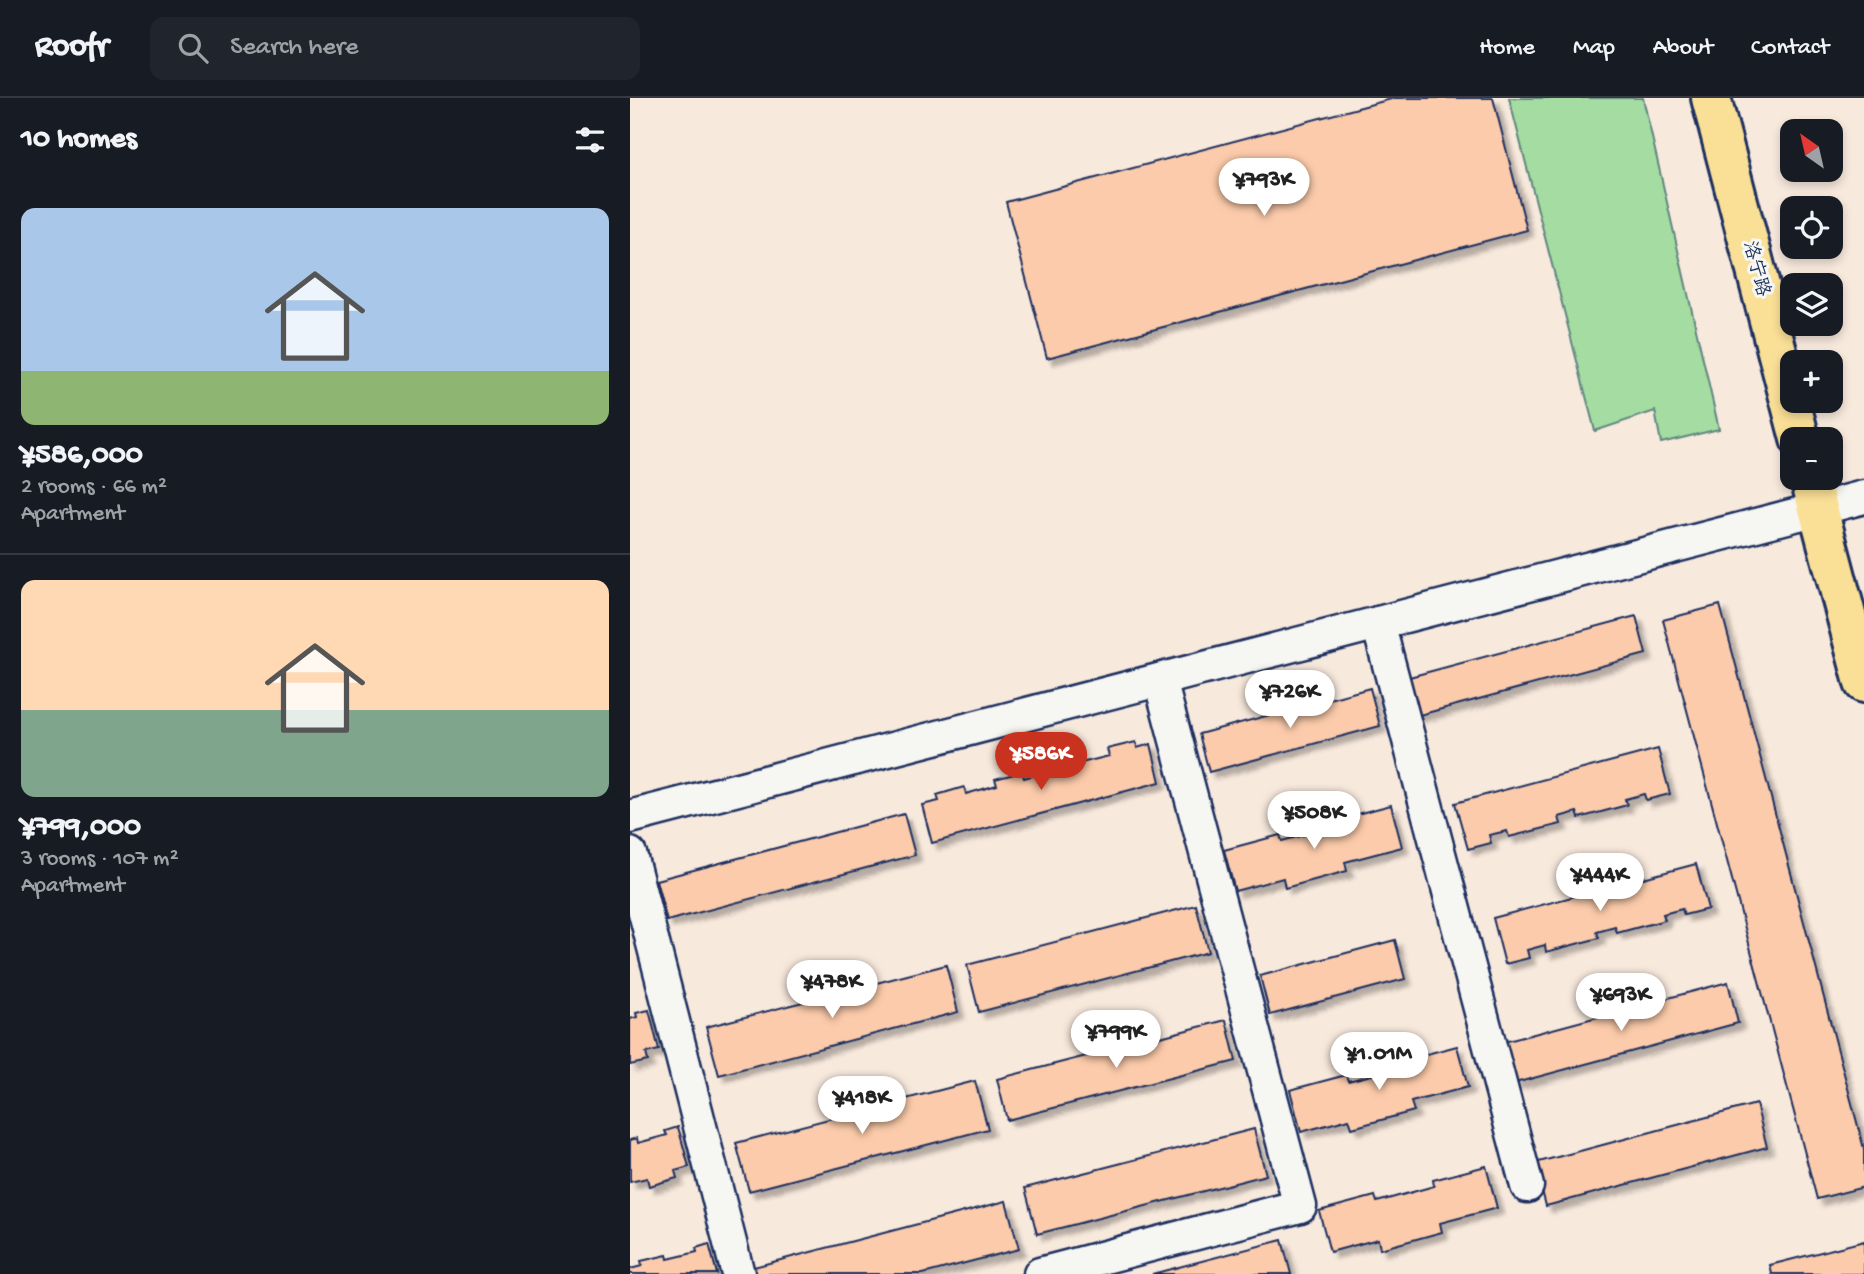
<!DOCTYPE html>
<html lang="en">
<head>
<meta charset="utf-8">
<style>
	:root { --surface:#171b24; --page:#20242c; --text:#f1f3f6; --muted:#9ea1a6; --line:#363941; --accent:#c8321e }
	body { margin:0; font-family:"Gochi Hand","LXGW WenKai TC",sans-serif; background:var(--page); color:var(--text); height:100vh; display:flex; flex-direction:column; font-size:26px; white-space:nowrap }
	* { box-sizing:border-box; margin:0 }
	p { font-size:23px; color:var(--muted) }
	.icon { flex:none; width:38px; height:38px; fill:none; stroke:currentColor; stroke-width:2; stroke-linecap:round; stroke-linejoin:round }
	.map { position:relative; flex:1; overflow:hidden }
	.drawer { display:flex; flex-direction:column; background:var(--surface); width:630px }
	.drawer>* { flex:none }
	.needle { width:46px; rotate:326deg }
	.controls { position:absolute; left:1150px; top:21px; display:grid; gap:14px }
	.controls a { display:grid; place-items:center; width:63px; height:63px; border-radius:14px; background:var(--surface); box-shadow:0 4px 10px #0003; font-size:35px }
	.price { position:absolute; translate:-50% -60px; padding:0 16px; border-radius:24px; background:#fff; color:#222; font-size:23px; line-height:46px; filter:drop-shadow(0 2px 4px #0008) }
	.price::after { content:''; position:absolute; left:50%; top:42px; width:21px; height:16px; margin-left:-10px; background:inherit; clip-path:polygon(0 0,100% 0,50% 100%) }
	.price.active { background:var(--accent); color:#fff }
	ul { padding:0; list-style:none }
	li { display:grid; align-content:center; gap:14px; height:371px; padding:0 21px }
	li+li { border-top:2px solid var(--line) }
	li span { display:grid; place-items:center; height:217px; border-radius:14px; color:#555 }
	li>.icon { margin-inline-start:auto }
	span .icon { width:126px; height:126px; fill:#fffc; stroke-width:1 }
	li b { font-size:30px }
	h2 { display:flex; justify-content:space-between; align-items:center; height:84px; padding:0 21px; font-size:30px }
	header { display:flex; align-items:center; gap:42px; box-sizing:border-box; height:98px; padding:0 35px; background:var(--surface); border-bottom:2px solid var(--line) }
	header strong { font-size:33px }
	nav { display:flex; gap:38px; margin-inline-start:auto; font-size:24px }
	.search { width:490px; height:63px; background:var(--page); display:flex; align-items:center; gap:18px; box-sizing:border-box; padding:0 24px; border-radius:14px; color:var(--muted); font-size:26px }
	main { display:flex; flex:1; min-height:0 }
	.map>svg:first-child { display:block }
	.green { fill:#a4dca1; stroke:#608680; stroke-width:2 }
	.building { fill:#fccbab; stroke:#1b2f5e; stroke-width:2; filter:url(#shadow) }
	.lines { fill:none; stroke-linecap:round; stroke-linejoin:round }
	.minor-casing { stroke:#1b2f5e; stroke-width:37 }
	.major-casing { stroke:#1b2f5e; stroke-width:44 }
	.minor { stroke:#f6f6f2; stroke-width:32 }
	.major { stroke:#fadf96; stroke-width:38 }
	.labels { text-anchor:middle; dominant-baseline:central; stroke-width:6; stroke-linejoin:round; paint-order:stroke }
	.street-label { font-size:19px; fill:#1b2f5e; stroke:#f6f6f2 }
</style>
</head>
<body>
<header>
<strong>Roofr</strong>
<div class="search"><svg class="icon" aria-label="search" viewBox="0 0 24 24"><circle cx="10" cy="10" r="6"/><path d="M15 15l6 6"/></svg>Search here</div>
<nav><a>Home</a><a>Map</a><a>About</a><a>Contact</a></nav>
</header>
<main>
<section class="drawer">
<h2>10 homes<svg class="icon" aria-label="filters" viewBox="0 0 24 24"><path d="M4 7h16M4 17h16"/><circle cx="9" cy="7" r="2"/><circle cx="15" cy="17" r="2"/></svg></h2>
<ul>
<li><span style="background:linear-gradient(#a9c7e8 75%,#8fb573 0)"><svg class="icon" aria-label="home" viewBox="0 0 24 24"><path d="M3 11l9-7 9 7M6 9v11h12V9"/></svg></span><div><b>¥586,000</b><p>2 rooms · 66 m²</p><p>Apartment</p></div></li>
<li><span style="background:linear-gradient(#ffd9b3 60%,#7fa58c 0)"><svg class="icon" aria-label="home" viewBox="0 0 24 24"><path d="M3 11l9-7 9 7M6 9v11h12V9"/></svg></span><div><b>¥799,000</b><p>3 rooms · 107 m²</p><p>Apartment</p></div></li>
</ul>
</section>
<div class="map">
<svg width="1234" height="1176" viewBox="0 0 1234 1176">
	<defs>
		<filter id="shadow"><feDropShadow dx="6" dy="6" stdDeviation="2" flood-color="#0004"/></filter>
	</defs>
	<rect width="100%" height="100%" fill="#f8e9dd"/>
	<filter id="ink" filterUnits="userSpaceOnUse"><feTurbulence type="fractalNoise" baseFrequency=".0143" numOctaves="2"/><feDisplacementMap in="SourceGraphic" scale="14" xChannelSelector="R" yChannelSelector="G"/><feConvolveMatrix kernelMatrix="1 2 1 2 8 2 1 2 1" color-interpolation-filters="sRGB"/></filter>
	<g filter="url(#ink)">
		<path class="green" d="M879 0H1013L1089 331 1031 345 1025 313 965 333Z"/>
		<g class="building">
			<path d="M765 0H863L897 132 417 260 376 104Z"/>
			<path d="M1090 507 1234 1051V1089L1187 1101 1033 522Z"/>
			<path d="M1006 518 1016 556 782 619 772 581Z"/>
			<path d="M740 590 750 628 579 674 569 636Z"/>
			<path d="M506 644 507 650 521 646 530 684 302 745 292 707 309 703 307 697 334 689 336 696 367 687 365 681 392 674 394 680 422 672 421 666 450 659 451 665 479 658 477 651Z"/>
			<path d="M1028 651 1040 696 1016 702 1014 696 995 701 997 707 949 720 947 714 929 719 931 726 879 739 877 733 859 737 861 745 838 751 825 705Z"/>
			<path d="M761 707 772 749 715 764 717 773 655 790 653 780 605 793 594 752 650 737 652 743 710 727 708 721Z"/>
			<path d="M274 716 285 757 37 823 26 782Z"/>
			<path d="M1066 766 1078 811 1054 817 1052 811 1033 816 1035 822 987 835 985 829 967 834 969 840 916 854 915 847 897 852 899 860 875 866 863 820Z"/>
			<path d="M566 807 578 854 349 914 337 867Z"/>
			<path d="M765 842 775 881 640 917 630 878Z"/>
			<path d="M316 867 328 914 89 977 76 929Z"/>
			<path d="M1098 884 1108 925 885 985 874 944Z"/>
			<path d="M19 912 29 952 16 955 18 963 0 967V921L7 919 6 915Z"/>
			<path d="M596 922 606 963 377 1022 367 981Z"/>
			<path d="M827 948 838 989 781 1004 784 1013 722 1030 719 1021 671 1034 660 992 716 977 718 983 776 968 774 962Z"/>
			<path d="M345 983 358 1031 119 1093 106 1045Z"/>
			<path d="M1126 1006 1137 1049 916 1108 905 1065Z"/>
			<path d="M48 1029 59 1069 45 1073 47 1080 19 1088 17 1080 0 1084V1042L7 1040 8 1045 37 1037 35 1033Z"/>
			<path d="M624 1031 636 1077 407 1136 395 1090Z"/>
			<path d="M856 1068 867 1110 810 1125 812 1134 750 1151 748 1141 700 1154 689 1113 745 1098 747 1104 804 1088 803 1082Z"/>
			<path d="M376 1103 389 1151 293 1176H117L116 1171Z"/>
			<path d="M652 1142 661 1176H522Z"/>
			<path d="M1234 1143V1176H1142L1140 1167Z"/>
			<path d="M79 1146 87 1176H0V1171L12 1168 11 1163 37 1157 38 1161 67 1154 66 1150Z"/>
		</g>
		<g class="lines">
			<g class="minor-casing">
				<g id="minor">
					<path d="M748 525 897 1088"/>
					<path d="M0 719 1234 399"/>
					<path d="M0 756 108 1176"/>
					<path d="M410 1176 670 1108 530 582"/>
				</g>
			</g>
			<g class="major-casing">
				<g id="major">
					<path d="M1081 0 1170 341"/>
					<path d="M1180 380 1234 585"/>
				</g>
			</g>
			<use href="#minor" class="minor"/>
			<use href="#major" class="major"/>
		</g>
	</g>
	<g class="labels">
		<g class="street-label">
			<text transform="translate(1125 171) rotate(75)">洛宁路</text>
		</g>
	</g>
</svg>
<div class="controls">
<a><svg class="needle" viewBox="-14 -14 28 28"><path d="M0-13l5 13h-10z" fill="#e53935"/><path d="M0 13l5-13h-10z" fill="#9ea1a6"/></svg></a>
<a><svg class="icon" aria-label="locate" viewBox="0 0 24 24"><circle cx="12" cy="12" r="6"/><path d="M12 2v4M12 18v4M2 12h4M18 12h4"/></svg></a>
<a><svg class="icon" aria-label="layers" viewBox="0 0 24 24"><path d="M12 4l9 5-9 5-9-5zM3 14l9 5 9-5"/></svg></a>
<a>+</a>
<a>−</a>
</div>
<b class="price" style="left:634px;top:120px">¥793K</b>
<b class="price" style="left:660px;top:632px">¥726K</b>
<b class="price active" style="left:411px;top:694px">¥586K</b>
<b class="price" style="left:684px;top:753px">¥508K</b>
<b class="price" style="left:970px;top:815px">¥444K</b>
<b class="price" style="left:202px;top:922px">¥478K</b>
<b class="price" style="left:991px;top:935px">¥693K</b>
<b class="price" style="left:486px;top:972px">¥799K</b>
<b class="price" style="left:749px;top:994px">¥1.01M</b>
<b class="price" style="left:232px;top:1038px">¥418K</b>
</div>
</main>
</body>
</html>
